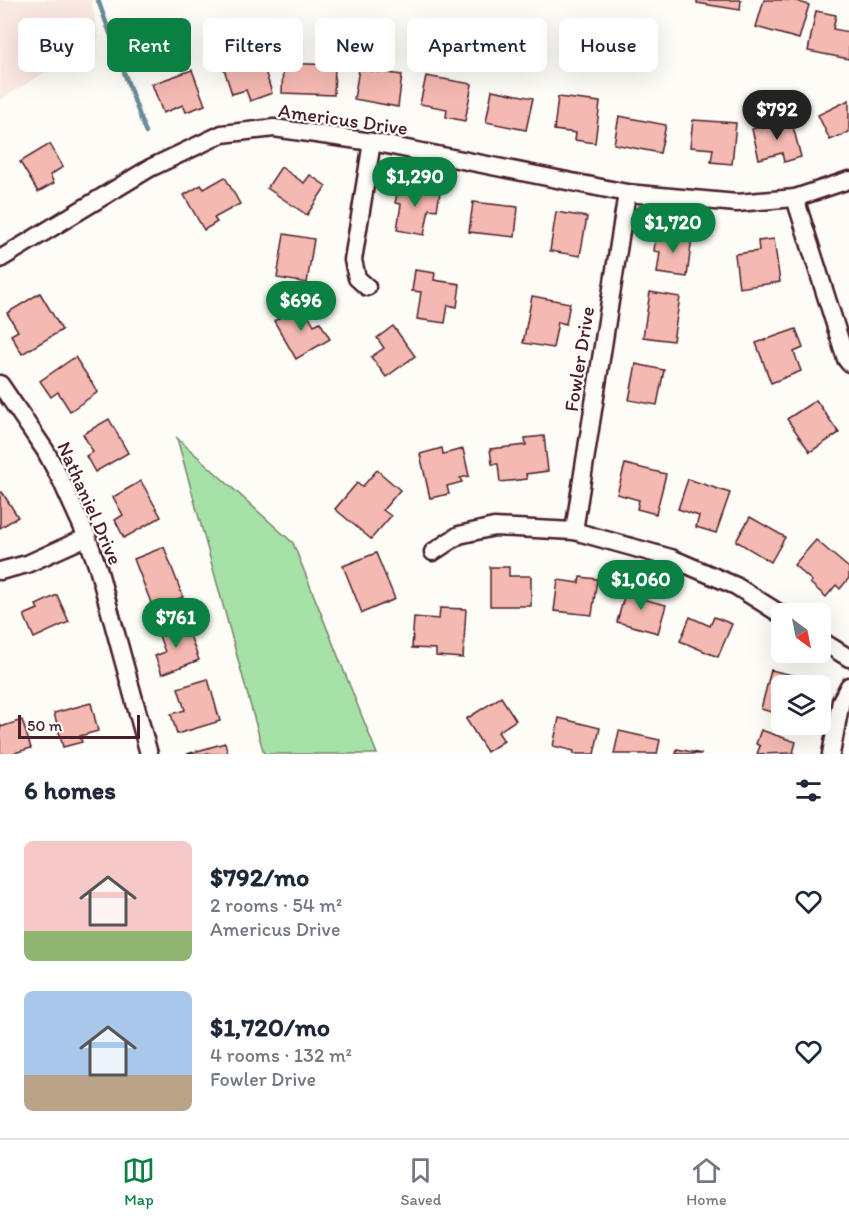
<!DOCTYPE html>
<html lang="en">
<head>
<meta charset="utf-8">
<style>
	:root { --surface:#fff; --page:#f6f6f7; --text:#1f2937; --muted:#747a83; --line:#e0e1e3; --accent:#0b8043 }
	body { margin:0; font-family:Itim,sans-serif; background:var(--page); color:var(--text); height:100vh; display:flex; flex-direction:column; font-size:22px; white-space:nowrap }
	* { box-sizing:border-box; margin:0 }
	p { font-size:20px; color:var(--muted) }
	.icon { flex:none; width:33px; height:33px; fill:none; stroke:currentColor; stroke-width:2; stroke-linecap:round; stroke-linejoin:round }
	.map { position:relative; height:754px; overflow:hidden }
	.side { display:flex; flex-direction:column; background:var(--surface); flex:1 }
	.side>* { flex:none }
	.banner { position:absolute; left:18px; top:18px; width:813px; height:54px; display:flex; gap:12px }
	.needle { width:39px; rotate:148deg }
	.tools { position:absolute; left:771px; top:603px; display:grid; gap:12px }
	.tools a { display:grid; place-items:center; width:60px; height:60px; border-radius:9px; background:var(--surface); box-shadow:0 6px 24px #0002; font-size:30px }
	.scale { position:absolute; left:18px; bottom:15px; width:122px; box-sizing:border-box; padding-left:6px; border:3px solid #4a1f2b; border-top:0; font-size:16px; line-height:21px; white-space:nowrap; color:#4a1f2b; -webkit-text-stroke:4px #fdfcf7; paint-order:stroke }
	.price { position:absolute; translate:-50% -51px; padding:0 14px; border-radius:21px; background:var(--accent); color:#fff; font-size:20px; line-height:39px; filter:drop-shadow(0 2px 3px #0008) }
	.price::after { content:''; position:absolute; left:50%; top:36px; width:18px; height:14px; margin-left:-9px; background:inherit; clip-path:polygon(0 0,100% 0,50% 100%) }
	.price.on { background:#222; color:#fff }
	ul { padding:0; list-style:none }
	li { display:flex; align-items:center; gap:18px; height:150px; padding:0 24px }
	li span { display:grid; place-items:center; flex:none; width:168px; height:120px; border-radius:9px; color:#555 }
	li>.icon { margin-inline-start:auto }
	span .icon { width:72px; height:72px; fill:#fffc; stroke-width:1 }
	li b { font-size:26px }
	h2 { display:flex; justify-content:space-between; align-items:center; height:72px; padding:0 24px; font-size:26px }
	.tag { padding:0 21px; border-radius:9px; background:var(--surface); box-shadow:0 6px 24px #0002; font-size:21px; line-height:54px }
	.tag.on { background:var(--accent); color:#fff }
	.tab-bar { display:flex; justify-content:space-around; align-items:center; height:84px; border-top:2px solid var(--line); background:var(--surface); font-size:16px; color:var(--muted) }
	.tab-bar a { display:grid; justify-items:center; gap:3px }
	.tab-bar .on { color:var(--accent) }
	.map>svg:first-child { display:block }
	.built { fill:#fae8e2 }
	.green { fill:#a6e2a8; stroke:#78806a; stroke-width:1.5 }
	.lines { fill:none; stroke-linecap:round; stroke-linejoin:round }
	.stream { stroke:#6b8a96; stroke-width:4.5 }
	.building { fill:#f4b9b0; stroke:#4a1f2b; stroke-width:1.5 }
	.street-casing { stroke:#4a1f2b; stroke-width:21 }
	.street { stroke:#fdfcf7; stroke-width:16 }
	.labels { text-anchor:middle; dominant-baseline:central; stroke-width:4.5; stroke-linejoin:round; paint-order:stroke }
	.street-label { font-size:20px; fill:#4a1f2b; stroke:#fdfcf7 }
</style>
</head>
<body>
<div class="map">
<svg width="849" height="754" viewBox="0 0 849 754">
	<rect width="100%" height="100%" fill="#fdfcf7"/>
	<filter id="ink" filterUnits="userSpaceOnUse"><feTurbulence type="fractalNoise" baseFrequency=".0167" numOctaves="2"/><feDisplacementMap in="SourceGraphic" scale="12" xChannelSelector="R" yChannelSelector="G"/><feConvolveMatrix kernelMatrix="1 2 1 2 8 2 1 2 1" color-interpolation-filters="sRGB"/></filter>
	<g filter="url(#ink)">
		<path class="built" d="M0 0H91L99 38 0 100Z"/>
		<path class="green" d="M177 438 293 543 377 754H264Z"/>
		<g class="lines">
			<path class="stream" d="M98 0 146 133"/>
		</g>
		<g class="building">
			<path d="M697 0H741L740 10 697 3Z"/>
			<path d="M764 0H793L809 5 799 39 756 27Z"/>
			<path d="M816 11 836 15 833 29 849 32V59L808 51Z"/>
			<path d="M261 58 272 93 250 101 246 90 232 94 224 69Z"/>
			<path d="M283 63 335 65 334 95 282 93Z"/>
			<path d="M359 69 402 75 398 107 354 99Z"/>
			<path d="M192 70 205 105 186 112 183 105 163 113 152 84Z"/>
			<path d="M426 76 472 84 465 121 446 117 447 109 420 104Z"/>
			<path d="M492 90 533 98 526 130 486 122Z"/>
			<path d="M558 97 600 102 595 143 575 140 576 133 554 130Z"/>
			<path d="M849 100V132L830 140 818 115Z"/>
			<path d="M619 116 666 125 660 153 614 144Z"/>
			<path d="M791 119 801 157 784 162 782 153 759 159 752 129Z"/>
			<path d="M693 120 736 123 732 164 711 162 713 149 690 147Z"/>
			<path d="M50 144 63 167 50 175 54 183 38 192 20 162Z"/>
			<path d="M281 167 304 183 310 175 326 186 307 215 267 188Z"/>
			<path d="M225 177 240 204 214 218 217 222 204 230 184 195 201 185 204 189Z"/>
			<path d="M399 185 440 192 437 210 429 209 424 235 397 230 401 204 395 203Z"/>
			<path d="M473 202 518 207 515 237 469 232Z"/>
			<path d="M556 212 587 217 580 256 550 251Z"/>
			<path d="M656 233 692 237 687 277 657 273 660 252 654 251Z"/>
			<path d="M284 234 314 239 307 283 277 278Z"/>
			<path d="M774 239 780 282 739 288 735 254 759 251 758 241Z"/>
			<path d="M415 270 435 273 434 280 460 284 457 307 448 305 445 323 417 319 421 292 412 291Z"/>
			<path d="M650 292 680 297 673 341 643 337Z"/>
			<path d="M40 293 62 330 22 354 11 335 18 331 7 313Z"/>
			<path d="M532 296 570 303 566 324 558 322 553 348 523 343Z"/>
			<path d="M302 304 314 325 320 322 330 339 296 359 274 321Z"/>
			<path d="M393 326 415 356 386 377 371 357 384 348 377 338Z"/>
			<path d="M796 329 803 348 794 352 801 371 771 383 756 343Z"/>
			<path d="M75 357 98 392 70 411 58 392 51 397 40 381Z"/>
			<path d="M636 364 664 370 657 405 629 400Z"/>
			<path d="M816 400 839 433 810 452 787 419Z"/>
			<path d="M109 419 128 453 95 472 86 456 93 452 83 434Z"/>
			<path d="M544 436 548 471 526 474 527 479 500 482 498 464H492L490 449 526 445 525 438Z"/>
			<path d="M442 448 443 454 463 449 469 476 460 478 462 482 447 486 449 494 430 498 420 454Z"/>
			<path d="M625 464 666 474 656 514 637 509 639 500 617 494Z"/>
			<path d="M377 470 400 490 383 510 391 516 371 539 335 509 357 483 362 487Z"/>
			<path d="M688 479 730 493 716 533 696 527 699 516 678 509Z"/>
			<path d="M141 481 161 517 124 538 115 520 123 515 113 497Z"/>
			<path d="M2 492 18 517 0 528V493Z"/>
			<path d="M750 517 785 537 771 562 736 541Z"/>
			<path d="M816 540 849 568V578L840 589 836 585 826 597 810 583 812 581 794 565Z"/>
			<path d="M164 547 183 597 153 608 134 559Z"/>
			<path d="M376 553 395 599 362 613 343 566Z"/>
			<path d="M490 567H509V576H531V606H490Z"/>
			<path d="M580 577 597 579 592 615 554 611 558 580 579 583Z"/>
			<path d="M627 586 644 591 642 599 666 605 658 633 617 622Z"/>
			<path d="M57 595 69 622 34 638 24 615 38 609 36 605Z"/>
			<path d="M440 608 466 609 463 658 436 656V649L412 648 414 617 439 619Z"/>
			<path d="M690 617 710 626 714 617 732 624 718 657 680 641Z"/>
			<path d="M185 622 199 660 162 674 155 656 165 652 158 633Z"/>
			<path d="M771 670 796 676 793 686H782V715L761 709Z"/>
			<path d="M208 679 220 721 177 734 171 714 185 710 178 688Z"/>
			<path d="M501 697 516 720 498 732 504 741 487 752 466 719Z"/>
			<path d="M91 703 98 731 80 736 82 742 63 747 54 713Z"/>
			<path d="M559 718 600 728 594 754H573L574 751 553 746Z"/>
			<path d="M22 720 31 748 11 754H0V723L1 727Z"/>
			<path d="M761 730 796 742 793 753 757 754 760 746 756 744Z"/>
			<path d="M619 731 660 740 657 754H614Z"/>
			<path d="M225 743 228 754H187Z"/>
			<path d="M677 749 702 754H676Z"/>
		</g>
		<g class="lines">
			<g class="street-casing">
				<g id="street">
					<path d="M795 198 846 359 849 363"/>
					<path d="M0 259 150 168 222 134 274 128 372 142 627 193 737 203 795 198 849 180"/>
					<path d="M367 287 357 278 353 260 372 142"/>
					<path d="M0 384 45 450 61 480 87 537 98 568 149 754"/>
					<path d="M574 531 627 193"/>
					<path d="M433 552 459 535 494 527 574 531 671 558 736 586 782 615"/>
					<path d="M0 571 27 564 87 537"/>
					<path d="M820 640 849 658"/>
					<path d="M831 754 841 701 849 686"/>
				</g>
			</g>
			<use href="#street" class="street"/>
		</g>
	</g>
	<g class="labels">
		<g class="street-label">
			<text transform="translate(343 119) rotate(8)">Americus Drive</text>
			<text transform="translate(579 359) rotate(-81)">Fowler Drive</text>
			<text transform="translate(90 503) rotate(66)">Nathaniel Drive</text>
		</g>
	</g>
</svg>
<div class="tools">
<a><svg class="needle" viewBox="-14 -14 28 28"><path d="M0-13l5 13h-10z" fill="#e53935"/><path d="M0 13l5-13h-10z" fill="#747a83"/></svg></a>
<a><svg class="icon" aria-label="layers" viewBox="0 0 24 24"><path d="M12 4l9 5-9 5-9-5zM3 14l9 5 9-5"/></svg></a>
</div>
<div class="scale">50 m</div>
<b class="price on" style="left:777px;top:141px">$792</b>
<b class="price" style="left:415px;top:208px">$1,290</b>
<b class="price" style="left:673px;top:254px">$1,720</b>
<b class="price" style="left:301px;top:332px">$696</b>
<b class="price" style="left:641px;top:611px">$1,060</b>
<b class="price" style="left:176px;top:649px">$761</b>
<div class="banner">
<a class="tag">Buy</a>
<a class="tag on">Rent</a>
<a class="tag">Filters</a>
<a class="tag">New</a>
<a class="tag">Apartment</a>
<a class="tag">House</a>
</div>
</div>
<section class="side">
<h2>6 homes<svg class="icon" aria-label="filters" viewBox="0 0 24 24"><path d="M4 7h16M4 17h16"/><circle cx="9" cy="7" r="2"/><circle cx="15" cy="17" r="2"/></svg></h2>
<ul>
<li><span style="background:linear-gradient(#f6c9c9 75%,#8fb573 0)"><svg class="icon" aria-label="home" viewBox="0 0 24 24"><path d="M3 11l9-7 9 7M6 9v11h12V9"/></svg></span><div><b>$792/mo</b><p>2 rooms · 54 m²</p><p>Americus Drive</p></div><svg class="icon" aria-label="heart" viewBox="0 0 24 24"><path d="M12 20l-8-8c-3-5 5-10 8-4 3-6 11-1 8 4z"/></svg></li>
<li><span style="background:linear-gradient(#a9c7e8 70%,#b9a48a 0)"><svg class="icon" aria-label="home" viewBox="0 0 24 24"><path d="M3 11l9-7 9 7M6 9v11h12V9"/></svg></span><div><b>$1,720/mo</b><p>4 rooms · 132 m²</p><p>Fowler Drive</p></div><svg class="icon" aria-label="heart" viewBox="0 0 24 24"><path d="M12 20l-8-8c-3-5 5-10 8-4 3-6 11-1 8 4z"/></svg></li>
</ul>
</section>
<nav class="tab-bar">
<a class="on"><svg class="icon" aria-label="map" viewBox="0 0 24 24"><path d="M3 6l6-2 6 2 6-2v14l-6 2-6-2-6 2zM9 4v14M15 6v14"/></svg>Map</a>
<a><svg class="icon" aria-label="saved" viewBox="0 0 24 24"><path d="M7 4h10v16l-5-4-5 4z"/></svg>Saved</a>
<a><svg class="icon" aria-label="home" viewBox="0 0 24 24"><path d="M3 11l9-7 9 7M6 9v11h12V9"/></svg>Home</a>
</nav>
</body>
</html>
